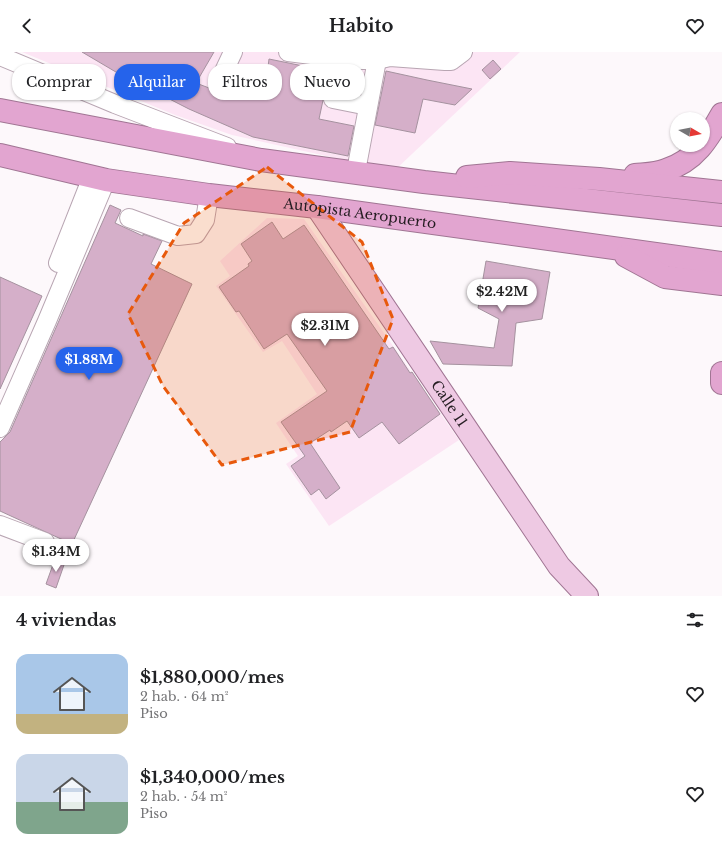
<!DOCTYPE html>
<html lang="es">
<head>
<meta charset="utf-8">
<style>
	:root { --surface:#fff; --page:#f2f2f2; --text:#202124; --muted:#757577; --accent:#2563eb }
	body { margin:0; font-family:"Libre Baskerville",serif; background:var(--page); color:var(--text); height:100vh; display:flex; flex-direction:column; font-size:15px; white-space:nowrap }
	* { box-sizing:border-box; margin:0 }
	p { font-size:13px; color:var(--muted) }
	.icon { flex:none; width:22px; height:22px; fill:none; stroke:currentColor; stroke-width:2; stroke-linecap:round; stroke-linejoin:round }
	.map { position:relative; height:544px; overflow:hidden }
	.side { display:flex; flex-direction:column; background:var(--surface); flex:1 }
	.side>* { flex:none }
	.hud { position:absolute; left:12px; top:12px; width:400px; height:36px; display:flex; gap:8px }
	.needle { width:26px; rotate:99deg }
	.tools { position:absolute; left:670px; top:60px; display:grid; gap:8px }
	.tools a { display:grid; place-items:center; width:40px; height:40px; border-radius:50%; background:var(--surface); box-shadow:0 1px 3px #0004; font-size:20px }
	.price { position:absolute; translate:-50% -34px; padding:0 9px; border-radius:14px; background:#fff; color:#222; font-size:13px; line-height:26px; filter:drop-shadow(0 1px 2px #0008) }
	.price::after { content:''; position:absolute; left:50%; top:24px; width:12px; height:9px; margin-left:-6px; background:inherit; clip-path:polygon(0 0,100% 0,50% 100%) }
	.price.selected { background:var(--accent); color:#fff }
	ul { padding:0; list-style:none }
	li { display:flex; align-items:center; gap:12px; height:100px; padding:0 16px }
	li span { display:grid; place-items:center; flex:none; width:112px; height:80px; border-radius:12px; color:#555 }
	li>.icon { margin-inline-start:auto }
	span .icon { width:48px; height:48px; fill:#fffc; stroke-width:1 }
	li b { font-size:17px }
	h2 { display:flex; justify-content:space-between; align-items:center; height:48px; padding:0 16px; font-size:17px }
	.pill { padding:0 14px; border-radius:16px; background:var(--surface); box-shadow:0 1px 3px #0004; font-size:14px; line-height:36px }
	.pill.selected { background:var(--accent); color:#fff }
	header { display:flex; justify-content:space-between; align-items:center; height:52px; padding:0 16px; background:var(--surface); font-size:18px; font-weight:800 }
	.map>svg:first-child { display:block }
	.built { fill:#fce5f4 }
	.building { fill:#d5afc9; stroke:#a5929f }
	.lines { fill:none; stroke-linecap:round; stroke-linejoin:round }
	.minor-casing { stroke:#b8a5b2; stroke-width:20 }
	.major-casing { stroke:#a07593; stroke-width:24 }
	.highway-casing { stroke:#a07593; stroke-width:24 }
	.minor { stroke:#fff; stroke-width:18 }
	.major { stroke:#eec9e3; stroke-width:22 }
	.highway { stroke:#e2a5d0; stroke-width:22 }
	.marked { fill:#e8590c; fill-opacity:0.2; stroke:#e8590c; stroke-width:3; stroke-dasharray:8 5; stroke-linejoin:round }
	.labels { text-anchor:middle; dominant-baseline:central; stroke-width:3.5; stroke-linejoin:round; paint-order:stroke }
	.street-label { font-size:14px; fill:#251d22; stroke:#fff }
</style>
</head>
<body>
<header><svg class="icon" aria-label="back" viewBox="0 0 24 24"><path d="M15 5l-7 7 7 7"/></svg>Habito<svg class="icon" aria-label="heart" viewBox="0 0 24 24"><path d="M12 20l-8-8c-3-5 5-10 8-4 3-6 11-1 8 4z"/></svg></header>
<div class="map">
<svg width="722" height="544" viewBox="0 0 722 544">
	<rect width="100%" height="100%" fill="#fdf8fb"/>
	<g class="built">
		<path d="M22 0H520L394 119 232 83 175 63Z"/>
		<path d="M267 166 304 167 459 388 329 474 286 412 298 404 276 371 317 342 282 289 263 300 216 234 230 224 220 209Z"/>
	</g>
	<g class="building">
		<path d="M82 0H214L196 31 230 44 242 14 258 17 259 14 268 15 269 7 308 15 304 35 325 39 319 67 354 74 348 104 253 85 189 57 144 34 143 36Z"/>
		<path d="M493 8 501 17 490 27 482 18Z"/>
		<path d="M386 19 427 28 472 37 455 53 423 47 415 81 375 73Z"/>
		<path d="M110 153 121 158 115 171 143 184V182L162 189 151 212 192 232 72 492 0 459V390L10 380Z"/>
		<path d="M272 170 283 187 304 173 389 297 393 295 410 321 412 320 440 362 399 392 382 370 359 386 347 369 331 380 330 378 310 391 340 436 326 447 319 437 311 443 291 414 305 404 281 370 327 339 287 282 264 297 239 259 236 260 219 235 249 214 248 212 252 209 241 192Z"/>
		<path d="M486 209 550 220 542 267 516 271 512 314 443 312 430 289 494 296 499 267 478 256Z"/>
		<path d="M0 225 42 244 0 337Z"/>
		<path d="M55 507 65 510 56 536 46 532Z"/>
	</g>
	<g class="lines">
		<g class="minor-casing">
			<g id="minor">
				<path d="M288 0 351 8H377L390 5 445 9H451L463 0"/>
				<path d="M0 4 115 52 227 95"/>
				<path d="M219 30 233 0"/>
				<path d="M333 47 368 54"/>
				<path d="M356 119 377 8"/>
				<path d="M129 166 178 184 196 182 205 168 209 143"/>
				<path d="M58 211 92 125"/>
				<path d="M0 376 47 269 106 128"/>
				<path d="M0 473 45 490"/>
			</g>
		</g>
		<g class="major-casing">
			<g id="major">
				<path id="s1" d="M317 155 559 514 587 544"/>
			</g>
		</g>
		<g class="highway-casing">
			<g id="highway">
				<path d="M0 58 261 108 424 130 722 163"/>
				<path id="s2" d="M0 103 106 128 209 143 317 155 722 211"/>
				<path d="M635 123C645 122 657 122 666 118 695 109 708 87 722 62"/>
				<path d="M467 125 510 121 599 127 722 140"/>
				<path d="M626 204 665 225 722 232"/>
				<path d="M722 321V331"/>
			</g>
		</g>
		<use href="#minor" class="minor"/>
		<use href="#major" class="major"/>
		<use href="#highway" class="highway"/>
	</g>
	<path class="marked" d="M267 115 362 190 393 267 350 380 222 413 163 334 128 262 184 171Z"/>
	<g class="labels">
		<g class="street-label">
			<text stroke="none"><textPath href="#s2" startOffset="365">Autopista Aeropuerto</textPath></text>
			<text stroke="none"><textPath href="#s1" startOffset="237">Calle 11</textPath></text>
		</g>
	</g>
</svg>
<div class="tools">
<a><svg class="needle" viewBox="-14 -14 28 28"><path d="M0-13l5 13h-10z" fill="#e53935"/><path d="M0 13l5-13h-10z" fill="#757577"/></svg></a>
</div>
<b class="price" style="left:502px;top:261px">$2.42M</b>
<b class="price" style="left:325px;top:295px">$2.31M</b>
<b class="price selected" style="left:89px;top:329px">$1.88M</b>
<b class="price" style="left:56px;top:521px">$1.34M</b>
<div class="hud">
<a class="pill">Comprar</a>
<a class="pill selected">Alquilar</a>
<a class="pill">Filtros</a>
<a class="pill">Nuevo</a>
</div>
</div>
<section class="side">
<h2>4 viviendas<svg class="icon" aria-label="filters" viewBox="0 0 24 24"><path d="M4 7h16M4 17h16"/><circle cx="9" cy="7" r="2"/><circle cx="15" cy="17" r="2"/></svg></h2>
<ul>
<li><span style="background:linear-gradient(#a9c7e8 75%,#c2b280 0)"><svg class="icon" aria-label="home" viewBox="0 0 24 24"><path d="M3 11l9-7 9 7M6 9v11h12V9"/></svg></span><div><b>$1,880,000/mes</b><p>2 hab. · 64 m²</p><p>Piso</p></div><svg class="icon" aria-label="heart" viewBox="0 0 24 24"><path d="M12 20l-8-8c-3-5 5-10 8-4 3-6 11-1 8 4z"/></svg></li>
<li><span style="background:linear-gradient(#c9d6e8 60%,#7fa58c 0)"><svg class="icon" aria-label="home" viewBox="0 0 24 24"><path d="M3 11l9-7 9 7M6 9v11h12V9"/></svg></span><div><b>$1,340,000/mes</b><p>2 hab. · 54 m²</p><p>Piso</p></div><svg class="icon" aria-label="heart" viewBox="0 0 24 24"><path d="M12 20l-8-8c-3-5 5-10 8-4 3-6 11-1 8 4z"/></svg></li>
</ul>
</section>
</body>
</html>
